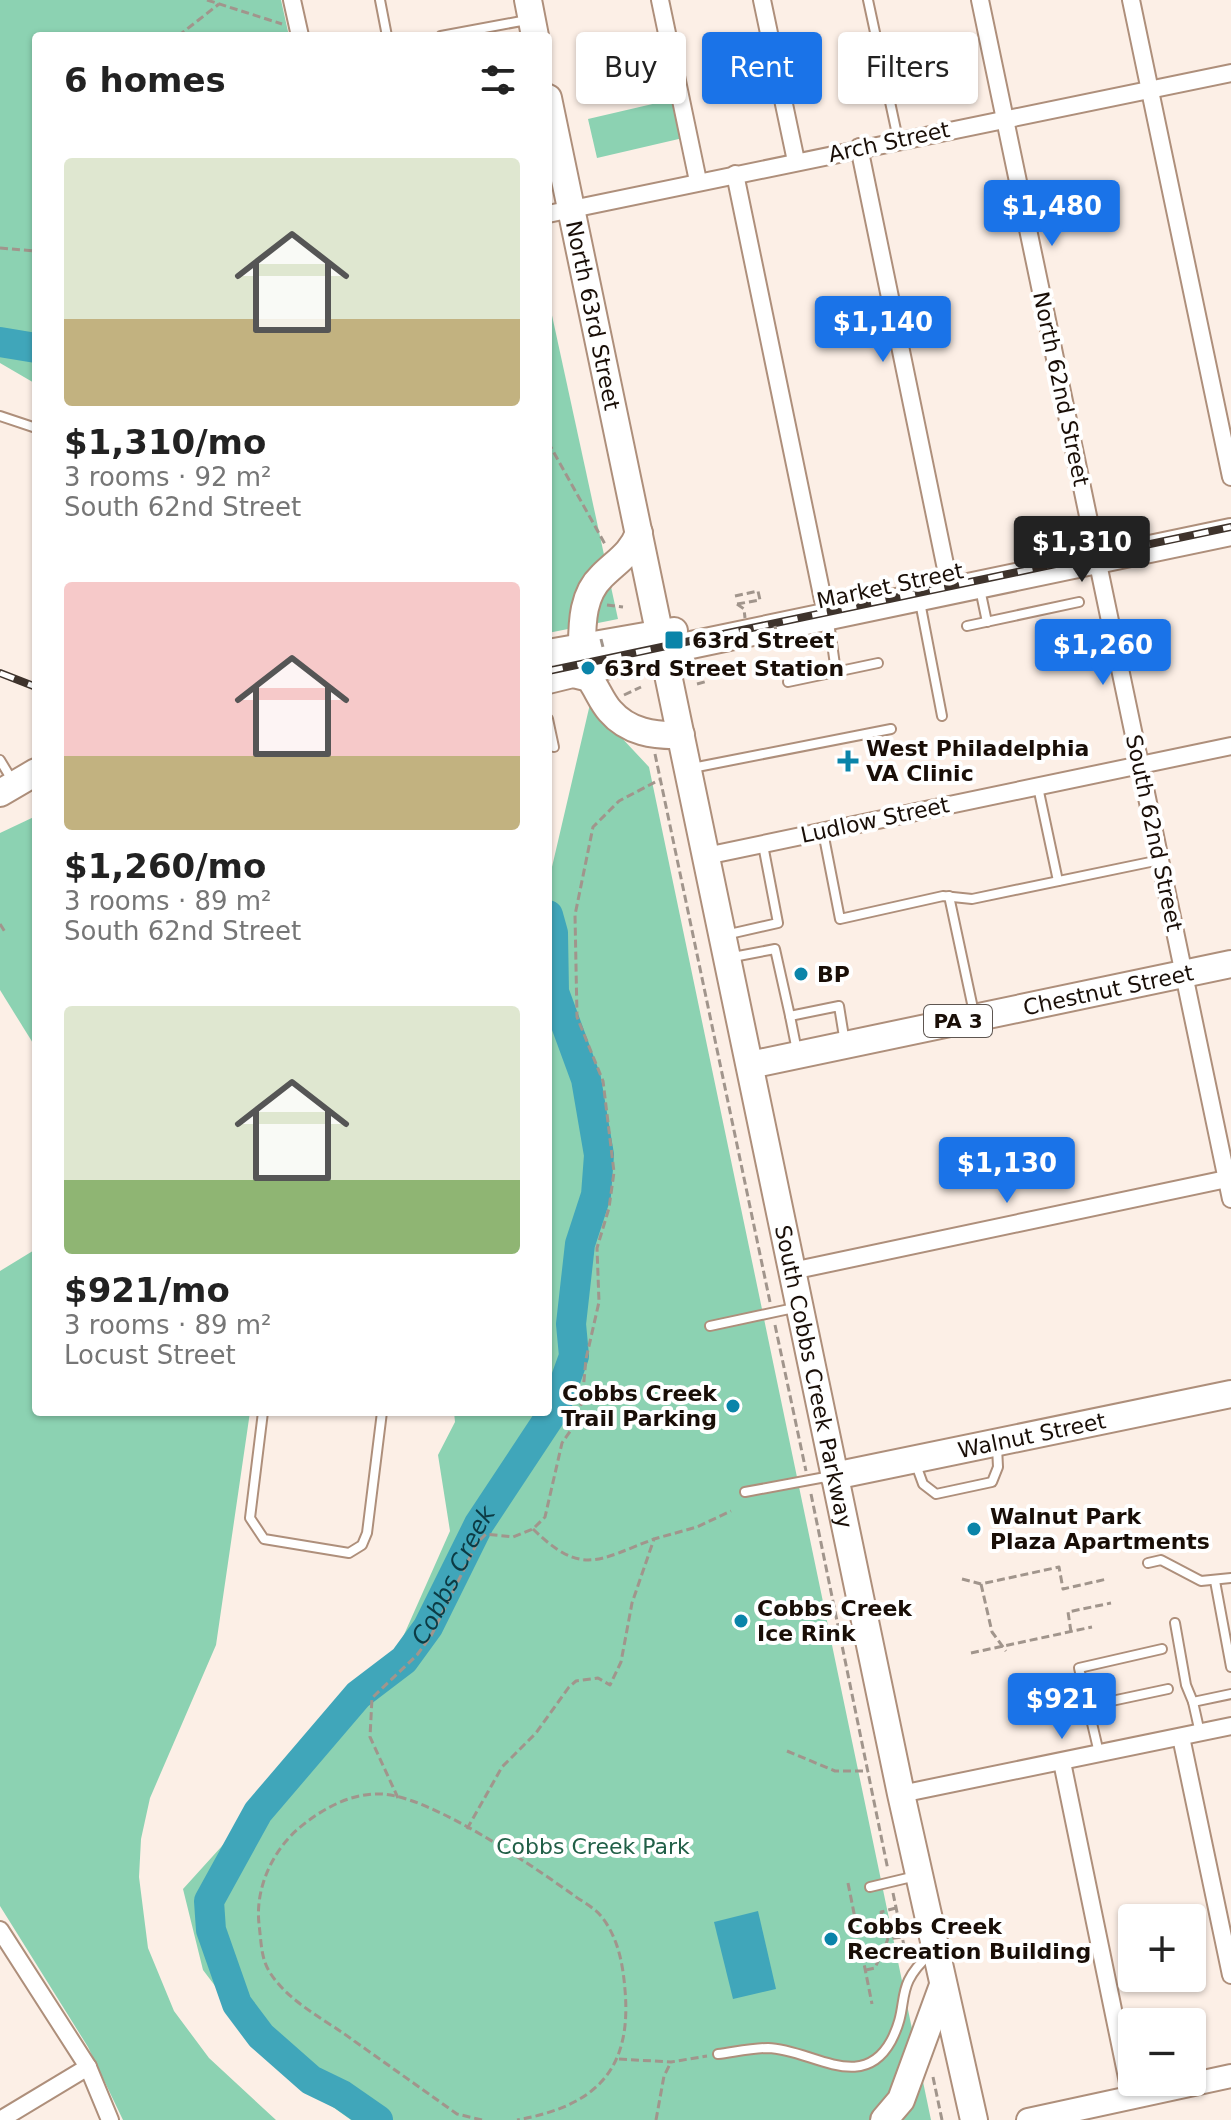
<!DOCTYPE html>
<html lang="en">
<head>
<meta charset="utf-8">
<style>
	:root { --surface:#fff; --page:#f6f6f6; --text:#222; --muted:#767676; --accent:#1a73e8 }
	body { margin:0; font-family:"DejaVu Sans",sans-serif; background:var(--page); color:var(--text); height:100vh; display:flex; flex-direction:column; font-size:30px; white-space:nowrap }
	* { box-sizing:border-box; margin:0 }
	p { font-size:26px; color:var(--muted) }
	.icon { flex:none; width:44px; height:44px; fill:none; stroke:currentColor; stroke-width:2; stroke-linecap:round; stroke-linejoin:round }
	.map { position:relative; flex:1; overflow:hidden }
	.drawer { position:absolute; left:32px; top:32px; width:520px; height:1384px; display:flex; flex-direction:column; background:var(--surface); border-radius:8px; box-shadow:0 2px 6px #0004 }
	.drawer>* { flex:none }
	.guide { position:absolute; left:576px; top:32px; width:534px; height:72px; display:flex; gap:16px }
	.buttons { position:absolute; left:1118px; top:1904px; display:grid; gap:16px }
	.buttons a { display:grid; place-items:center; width:88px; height:88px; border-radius:8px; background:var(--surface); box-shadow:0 2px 6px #0004; font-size:40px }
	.price { position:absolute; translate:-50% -68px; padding:0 18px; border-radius:8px; background:var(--accent); color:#fff; font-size:26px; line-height:52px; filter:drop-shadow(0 2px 4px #0008) }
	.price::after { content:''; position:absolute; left:50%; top:48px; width:24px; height:18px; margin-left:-12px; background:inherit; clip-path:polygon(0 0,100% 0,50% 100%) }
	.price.active { background:#222; color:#fff }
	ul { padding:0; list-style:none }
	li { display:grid; align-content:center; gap:16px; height:424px; padding:0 32px }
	li span { display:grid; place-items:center; height:248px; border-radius:8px; color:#555 }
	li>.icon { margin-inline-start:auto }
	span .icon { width:144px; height:144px; fill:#fffc; stroke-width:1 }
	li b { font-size:34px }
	h2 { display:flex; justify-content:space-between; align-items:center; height:96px; padding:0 32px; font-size:34px }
	.tag { padding:0 28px; border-radius:8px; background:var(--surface); box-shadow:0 2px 6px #0004; font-size:28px; line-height:72px }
	.tag.active { background:var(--accent); color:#fff }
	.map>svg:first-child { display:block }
	.green { fill:#8cd2b2 }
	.water { fill:#40a6ba }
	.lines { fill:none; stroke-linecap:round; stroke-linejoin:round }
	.river { stroke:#40a6ba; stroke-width:30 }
	.lane-casing { stroke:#ae8f7b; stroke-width:12 }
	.street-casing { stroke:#ae8f7b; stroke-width:20 }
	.secondary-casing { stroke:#ae8f7b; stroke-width:26 }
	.primary-casing { stroke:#ae8f7b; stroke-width:30 }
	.path { stroke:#a1958c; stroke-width:3; stroke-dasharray:8 4; stroke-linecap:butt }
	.lane { stroke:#fff; stroke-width:8 }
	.street { stroke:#fff; stroke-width:16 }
	.secondary { stroke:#fff; stroke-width:22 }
	.primary { stroke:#fff; stroke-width:26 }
	.rail-casing { stroke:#3e332c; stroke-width:8 }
	.rail { stroke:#fff; stroke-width:5; stroke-dasharray:15; stroke-linecap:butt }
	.path-bridge { stroke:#a1958c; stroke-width:3; stroke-dasharray:8 4; stroke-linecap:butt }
	.poi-dot { fill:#0a84a9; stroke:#fff; stroke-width:3 }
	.labels { text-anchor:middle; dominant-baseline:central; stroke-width:8; stroke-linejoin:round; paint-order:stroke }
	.shield { fill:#fff; stroke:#5e5651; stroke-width:2 }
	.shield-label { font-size:20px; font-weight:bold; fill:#190e07 }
	.street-label { font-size:22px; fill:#190e07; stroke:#fff }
	.poi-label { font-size:22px; font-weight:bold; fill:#190e07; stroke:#fff; text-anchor:start }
	.park-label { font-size:22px; fill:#215f47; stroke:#fff }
	.water-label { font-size:24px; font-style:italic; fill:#0c3b44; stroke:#fff }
</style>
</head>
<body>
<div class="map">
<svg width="1231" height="2120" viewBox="0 0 1231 2120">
	<rect width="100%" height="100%" fill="#fcefe6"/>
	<g class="green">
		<path d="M0 0H281L289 36H36V384L0 363Z"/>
		<path d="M674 99 683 138 597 158 588 119Z"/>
		<path d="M548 297 618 619 548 633Z"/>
		<path d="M590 704 649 767 931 2120H351L276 2066 203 1970 183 1889 395 1655 450 1531 438 1455 455 1422 454 1412H548V884Z"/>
		<path d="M36 816V1048L0 990V833Z"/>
		<path d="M36 1249V1412H250L216 1645 150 1798 141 1839 139 1877 148 1948 174 2011 209 2058 276 2120H123L88 2047 0 1906V1271Z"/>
	</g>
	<path class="water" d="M758 1911 776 1989 733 1999 714 1922Z"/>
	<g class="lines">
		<g class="river">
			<path d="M0 342 36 348"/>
			<path id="s1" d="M378 2120 342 2095 311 2080 261 2036 237 2004 211 1930 209 1901 258 1812 358 1695 404 1660 428 1627 479 1524 555 1409 574 1356 571 1324 580 1244 596 1195 599 1155 586 1079 554 992 553 933 548 915"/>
		</g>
		<g class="lane-casing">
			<g id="lane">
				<path d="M380 0 387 36"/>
				<path d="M868 0 898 139"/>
				<path d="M441 36 527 20"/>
				<path d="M0 416 36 428"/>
				<path d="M980 589 987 622"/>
				<path d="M920 602 942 716"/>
				<path d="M829 622 836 672"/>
				<path d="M967 626 1079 602"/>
				<path d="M788 682 878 663"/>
				<path d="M548 719 554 747"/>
				<path d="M0 760 12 780"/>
				<path d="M692 768 891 729"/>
				<path d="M1038 787 1058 881"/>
				<path d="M823 832 840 919 943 896 972 899 1160 860"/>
				<path d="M949 896 974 1013"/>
				<path d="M725 935 778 923 763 845"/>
				<path d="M733 957 775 949 790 1016 839 1006 845 1043"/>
				<path d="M790 1016 797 1051"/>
				<path d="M710 1326 794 1308"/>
				<path d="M263 1412 250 1518 264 1539 349 1553 362 1545 367 1533 382 1412"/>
				<path d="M915 1462 923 1484 936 1494 992 1482 998 1467 997 1447"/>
				<path d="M745 1492 831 1476"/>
				<path d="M1148 1563 1161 1560 1201 1581 1231 1578"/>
				<path d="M1215 1581 1231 1667"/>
				<path d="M1175 1623 1186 1685 1193 1702"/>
				<path d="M1088 1706 1168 1689"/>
				<path d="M1200 1733 1193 1702 1231 1694"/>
				<path d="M1099 1753 1079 1668 1162 1649"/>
				<path d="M870 1887 916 1876"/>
				<path d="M718 2054C734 2052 752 2048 768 2048 811 2049 862 2094 891 2041 912 2001 891 1989 931 1953"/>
			</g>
		</g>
		<g class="street-casing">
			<g id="street">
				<path d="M292 0 300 36"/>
				<path d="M660 0 698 181"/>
				<path d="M762 0 796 161"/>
				<path d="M980 0 1231 1199"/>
				<path d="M1131 0 1231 477"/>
				<path d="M859 147 947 574"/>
				<path d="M735 174 823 600"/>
				<path d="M548 214 1231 73"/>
				<path d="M706 856 1231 746"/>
				<path d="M792 1271 1231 1178"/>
				<path d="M1181 1737 1231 1975"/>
				<path d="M1062 1762 1131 2097"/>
				<path d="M901 1794 1231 1726"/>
				<path d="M0 1930 88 2067 110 2120"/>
				<path d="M0 2120 88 2067"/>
			</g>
		</g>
		<g class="secondary-casing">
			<path id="secondary" d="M1028 2120 1231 2076"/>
		</g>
		<g class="primary-casing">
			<g id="primary">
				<path d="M528 0 535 36"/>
				<path id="s2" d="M548 98 901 1794 974 2120"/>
				<path d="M582 647C582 621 583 594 602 576 617 561 631 554 639 533"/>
				<path d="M548 653 674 631"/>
				<path d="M577 675 589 678C597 688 601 701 610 711 628 732 654 736 681 735"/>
				<path d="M548 680 691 645 1231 532"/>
				<path d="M0 793 36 772"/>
				<path id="s3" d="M750 1065 1231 964"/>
				<path id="s4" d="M834 1476 1231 1394"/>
				<path d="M884 2120 901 2100 942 1988"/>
			</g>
		</g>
		<g class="path">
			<path d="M207 0 282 24"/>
			<path d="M178 36 219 4"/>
			<path d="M0 248 36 251"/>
			<path d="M548 442 606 546"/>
			<path d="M735 596 758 591 760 600 737 604"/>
			<path d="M607 605 623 607"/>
			<path d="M697 684 708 681"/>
			<path d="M624 695 641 687"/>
			<path d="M655 754 770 1302"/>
			<path d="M0 924 5 932"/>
			<path d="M775 1325 806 1471"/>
			<path d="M811 1494 888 1870"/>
			<path d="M533 1529C582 1577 598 1560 654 1539"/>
			<path d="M962 1579 981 1584 1059 1567 1063 1589 1107 1579"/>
			<path d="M981 1584 992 1632 1006 1651"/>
			<path d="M1071 1632 1068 1612 1111 1603"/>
			<path d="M971 1653 1092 1627"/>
			<path d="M1061 1702 1074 1699"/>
			<path d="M787 1751 835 1771H868"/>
			<path d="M398 1798 370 1737 372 1698 417 1655 431 1636 477 1543 486 1534 513 1537 533 1529 545 1517 562 1443 573 1427 582 1402 586 1359 599 1302 597 1248 609 1208 614 1172 603 1081 577 1017 575 915 593 827 619 801 659 780"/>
			<path d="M467 1829 502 1767 536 1733 569 1687 576 1681 598 1678 610 1685 621 1662 632 1603 654 1539 697 1527 731 1511"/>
			<path d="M848 1883 872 2004"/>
			<path d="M893 1893 907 1960"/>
			<path d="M896 1908 881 1912 888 1939 902 1937"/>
			<path d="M866 1970 875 1968 888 1939"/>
			<path d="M619 2059 671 2062 707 2056"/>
			<path d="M933 2077 942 2120"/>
			<path d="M482 2120 457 2114C419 2087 381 2060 343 2033 318 2016 285 1998 269 1971 261 1958 261 1940 259 1924 255 1889 272 1851 299 1828 322 1809 350 1793 381 1794 431 1796 531 1865 572 1894 581 1901 595 1908 601 1916 618 1937 623 1964 625 1990 632 2071 595 2106 517 2120"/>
			<path d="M656 2120 664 2076 671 2062"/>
		</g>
		<use href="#lane" class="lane"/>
		<use href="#street" class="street"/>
		<use href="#secondary" class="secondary"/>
		<use href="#primary" class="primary"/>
		<g class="rail-casing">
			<g id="rail">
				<path d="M548 671 1231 527"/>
				<path d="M0 673 36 687"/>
			</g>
		</g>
		<use href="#rail" class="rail"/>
		<g class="path-bridge">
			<path d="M737 604 744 609 745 618"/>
			<path d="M775 626 778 641"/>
			<path d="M601 639 603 647"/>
			<path d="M605 662 608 673"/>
		</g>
	</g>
	<g class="poi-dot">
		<rect x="664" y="630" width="20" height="20" rx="4"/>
		<circle cx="588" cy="668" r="8"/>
		<path d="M844 749h8v8h8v8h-8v8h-8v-8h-8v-8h8z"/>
		<circle cx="801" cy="974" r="8"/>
		<circle cx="733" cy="1406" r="8"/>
		<circle cx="974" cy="1529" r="8"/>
		<circle cx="741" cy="1621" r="8"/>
		<circle cx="831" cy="1939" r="8"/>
	</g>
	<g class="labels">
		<rect class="shield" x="924" y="1005" width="68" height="32" rx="6"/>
		<g class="shield-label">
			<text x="958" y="1021">PA 3</text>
		</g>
		<g class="street-label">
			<text transform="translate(889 142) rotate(-12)">Arch Street</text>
			<text stroke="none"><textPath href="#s2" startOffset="222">North 63rd Street</textPath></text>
			<text transform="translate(1061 389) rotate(78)">North 62nd Street</text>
			<text transform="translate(890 586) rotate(-12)">Market Street</text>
			<text transform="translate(875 820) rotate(-12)">Ludlow Street</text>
			<text transform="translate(1154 833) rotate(78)">South 62nd Street</text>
			<text stroke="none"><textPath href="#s3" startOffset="366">Chestnut Street</textPath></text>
			<text stroke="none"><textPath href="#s2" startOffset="1306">South Cobbs Creek Parkway</textPath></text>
			<text stroke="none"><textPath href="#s4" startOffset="202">Walnut Street</textPath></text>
		</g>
		<g class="poi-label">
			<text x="692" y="640">63rd Street</text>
			<text x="604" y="668">63rd Street Station</text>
			<text x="866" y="748">West Philadelphia<tspan x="866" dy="25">VA Clinic</tspan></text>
			<text x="817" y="974">BP</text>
			<text x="717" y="1393" text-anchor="end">Cobbs Creek<tspan x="717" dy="25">Trail Parking</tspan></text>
			<text x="990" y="1516">Walnut Park<tspan x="990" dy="25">Plaza Apartments</tspan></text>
			<text x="757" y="1608">Cobbs Creek<tspan x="757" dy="25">Ice Rink</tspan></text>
			<text x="847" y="1926">Cobbs Creek<tspan x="847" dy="25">Recreation Building</tspan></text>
		</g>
		<g class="park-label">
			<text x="593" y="1846">Cobbs Creek Park</text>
		</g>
		<g class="water-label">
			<text stroke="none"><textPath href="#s1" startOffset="704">Cobbs Creek</textPath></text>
		</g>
	</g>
</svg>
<div class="buttons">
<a>+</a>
<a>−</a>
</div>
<b class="price" style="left:1052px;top:248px">$1,480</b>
<b class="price" style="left:883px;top:364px">$1,140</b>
<b class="price active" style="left:1082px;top:584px">$1,310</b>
<b class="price" style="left:1103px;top:687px">$1,260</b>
<b class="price" style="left:1007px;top:1205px">$1,130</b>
<b class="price" style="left:1062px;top:1741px">$921</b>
<div class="guide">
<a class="tag">Buy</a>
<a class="tag active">Rent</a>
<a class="tag">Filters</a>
</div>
<section class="drawer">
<h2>6 homes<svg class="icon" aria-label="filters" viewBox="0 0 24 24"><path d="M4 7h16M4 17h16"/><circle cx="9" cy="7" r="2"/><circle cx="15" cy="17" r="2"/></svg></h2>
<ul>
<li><span style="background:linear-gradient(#dfe7d0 65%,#c2b280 0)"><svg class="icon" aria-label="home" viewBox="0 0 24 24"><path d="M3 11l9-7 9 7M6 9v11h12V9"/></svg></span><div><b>$1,310/mo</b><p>3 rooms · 92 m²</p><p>South 62nd Street</p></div></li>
<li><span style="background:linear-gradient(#f6c9c9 70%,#c2b280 0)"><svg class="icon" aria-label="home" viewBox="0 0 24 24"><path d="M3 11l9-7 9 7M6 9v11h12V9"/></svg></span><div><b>$1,260/mo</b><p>3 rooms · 89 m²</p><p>South 62nd Street</p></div></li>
<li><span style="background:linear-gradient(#dfe7d0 70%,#8fb573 0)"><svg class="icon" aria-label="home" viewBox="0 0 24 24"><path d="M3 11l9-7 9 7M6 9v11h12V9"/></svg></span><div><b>$921/mo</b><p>3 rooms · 89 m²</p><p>Locust Street</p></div></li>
</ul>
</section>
</div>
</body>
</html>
